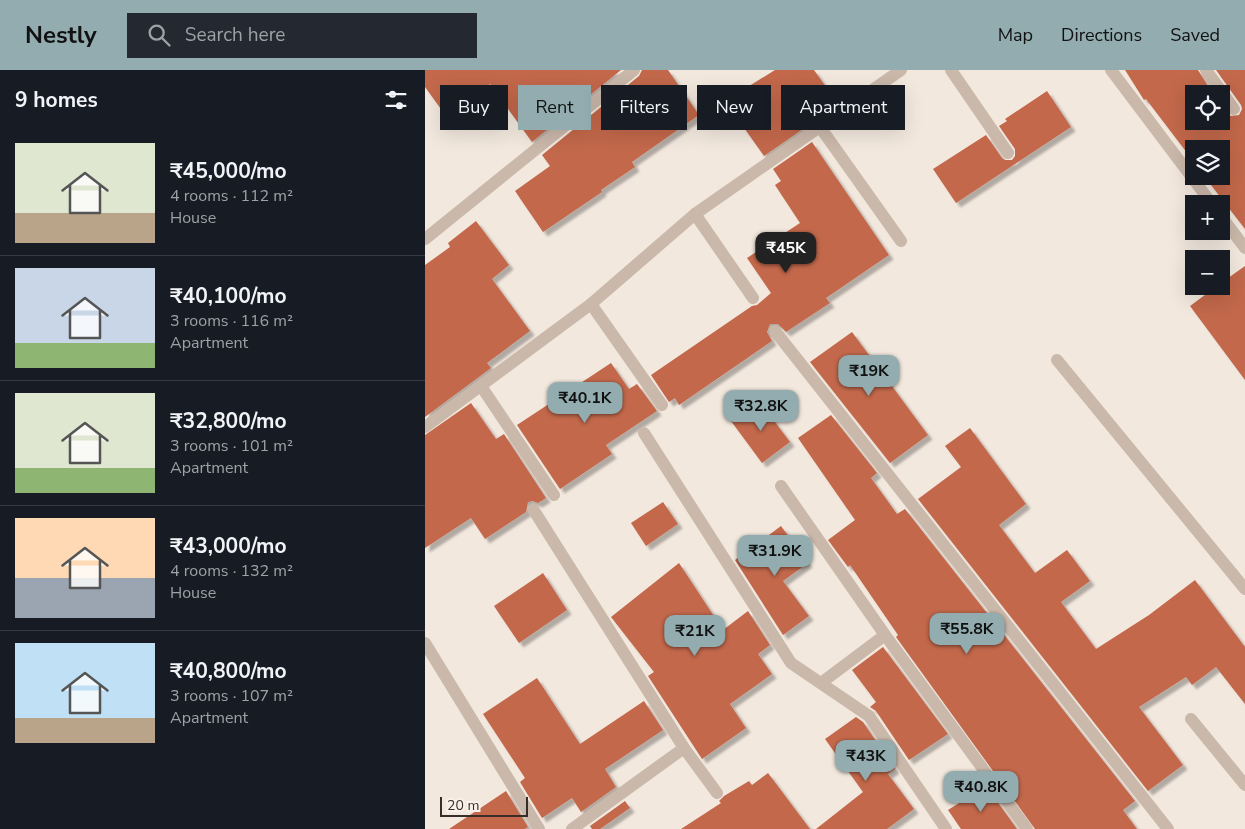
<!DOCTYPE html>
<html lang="en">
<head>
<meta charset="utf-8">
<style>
	:root { --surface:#171b24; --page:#242831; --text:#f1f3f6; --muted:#9ea1a6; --line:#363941; --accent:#92acaf }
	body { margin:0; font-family:"Nunito Sans",sans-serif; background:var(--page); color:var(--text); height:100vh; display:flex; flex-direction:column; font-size:19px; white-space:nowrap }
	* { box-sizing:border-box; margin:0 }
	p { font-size:16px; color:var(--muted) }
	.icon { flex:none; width:28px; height:28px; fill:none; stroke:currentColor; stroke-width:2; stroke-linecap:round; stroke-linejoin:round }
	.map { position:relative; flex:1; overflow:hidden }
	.sheet { display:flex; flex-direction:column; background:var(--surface); width:425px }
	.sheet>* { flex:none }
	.banner { position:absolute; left:15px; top:15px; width:475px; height:45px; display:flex; gap:10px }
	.controls { position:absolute; left:760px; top:15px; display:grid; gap:10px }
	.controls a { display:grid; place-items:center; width:45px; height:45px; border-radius:0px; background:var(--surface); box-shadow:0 5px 20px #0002; font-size:25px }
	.scale { position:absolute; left:15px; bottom:12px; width:88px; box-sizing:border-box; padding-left:5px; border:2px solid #372e29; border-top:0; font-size:14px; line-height:18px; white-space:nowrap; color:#372e29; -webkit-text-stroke:4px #faf2ea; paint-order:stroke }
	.price { position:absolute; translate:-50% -42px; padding:0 11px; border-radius:10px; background:var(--accent); color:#111; font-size:16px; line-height:32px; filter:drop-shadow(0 1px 2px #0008) }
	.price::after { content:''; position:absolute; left:50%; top:30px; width:15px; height:11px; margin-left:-8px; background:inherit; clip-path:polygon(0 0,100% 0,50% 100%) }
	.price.selected { background:#222; color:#fff }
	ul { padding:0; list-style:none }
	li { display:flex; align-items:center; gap:15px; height:125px; padding:0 15px }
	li+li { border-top:1px solid var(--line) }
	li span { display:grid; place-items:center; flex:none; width:140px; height:100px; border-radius:0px; color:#555 }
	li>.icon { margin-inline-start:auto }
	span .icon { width:60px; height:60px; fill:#fffc; stroke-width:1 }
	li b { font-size:21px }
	h2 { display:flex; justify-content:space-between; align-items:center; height:60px; padding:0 15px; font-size:21px }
	.pill { padding:0 18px; border-radius:0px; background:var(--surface); box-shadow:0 5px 20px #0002; font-size:18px; line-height:45px }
	.pill.selected { background:var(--accent); color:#111 }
	header { display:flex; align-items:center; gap:30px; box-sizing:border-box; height:70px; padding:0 25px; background:var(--accent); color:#111 }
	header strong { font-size:24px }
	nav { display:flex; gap:28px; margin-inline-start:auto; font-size:18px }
	.search { width:350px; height:45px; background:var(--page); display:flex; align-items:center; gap:12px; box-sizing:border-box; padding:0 18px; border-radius:0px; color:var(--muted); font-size:19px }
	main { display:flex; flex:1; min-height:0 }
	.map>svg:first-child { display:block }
	.building { fill:#c3674b; filter:url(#shadow) }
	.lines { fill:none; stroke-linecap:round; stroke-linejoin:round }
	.minor { stroke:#cab8aa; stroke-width:12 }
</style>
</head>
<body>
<header>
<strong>Nestly</strong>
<div class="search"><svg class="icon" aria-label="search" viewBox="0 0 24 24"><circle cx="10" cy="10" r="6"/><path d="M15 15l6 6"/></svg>Search here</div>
<nav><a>Map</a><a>Directions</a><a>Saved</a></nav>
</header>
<main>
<section class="sheet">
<h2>9 homes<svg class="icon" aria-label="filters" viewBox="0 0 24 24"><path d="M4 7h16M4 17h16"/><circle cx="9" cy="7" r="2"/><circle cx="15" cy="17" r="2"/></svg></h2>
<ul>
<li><span style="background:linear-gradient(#dfe7d0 70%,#b9a48a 0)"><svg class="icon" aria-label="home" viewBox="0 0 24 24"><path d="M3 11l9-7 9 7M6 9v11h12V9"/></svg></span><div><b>₹45,000/mo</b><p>4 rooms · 112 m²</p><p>House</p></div></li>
<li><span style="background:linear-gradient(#c9d6e8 75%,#8fb573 0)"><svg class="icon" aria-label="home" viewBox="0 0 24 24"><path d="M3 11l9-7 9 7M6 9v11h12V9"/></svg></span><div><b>₹40,100/mo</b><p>3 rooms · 116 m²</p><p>Apartment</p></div></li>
<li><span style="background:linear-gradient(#dfe7d0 75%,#8fb573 0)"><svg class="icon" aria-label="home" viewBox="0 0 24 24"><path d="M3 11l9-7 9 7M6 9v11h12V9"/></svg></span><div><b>₹32,800/mo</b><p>3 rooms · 101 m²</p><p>Apartment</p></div></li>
<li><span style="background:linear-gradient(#ffd9b3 60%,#9aa5b1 0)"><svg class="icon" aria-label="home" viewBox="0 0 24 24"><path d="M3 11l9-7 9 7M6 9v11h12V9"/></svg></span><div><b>₹43,000/mo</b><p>4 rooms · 132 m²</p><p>House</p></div></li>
<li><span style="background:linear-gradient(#bfe0f5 75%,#b9a48a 0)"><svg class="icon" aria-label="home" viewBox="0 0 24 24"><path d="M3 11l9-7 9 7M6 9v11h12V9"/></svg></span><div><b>₹40,800/mo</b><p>3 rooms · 107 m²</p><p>Apartment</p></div></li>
</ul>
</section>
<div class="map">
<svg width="820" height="759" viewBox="0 0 820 759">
	<defs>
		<filter id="shadow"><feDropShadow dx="4.5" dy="4.5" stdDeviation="1" flood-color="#0004"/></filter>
	</defs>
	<rect width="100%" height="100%" fill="#f2e8de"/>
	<g class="building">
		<path d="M0 0H196L107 72 65 14 21 46 0 17Z"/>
		<path d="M217 0H243L274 45 207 92 210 97 176 120 177 122 118 162 90 121 125 96 117 85 214 6Z"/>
		<path d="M350 0H389L411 31 376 56 378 59 339 86 300 31Z"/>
		<path d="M700 0H773L788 24H769V51H796V35L805 46 814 45 817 39 816 35 791 0H820V159L779 106H796V79H769V92L721 29 719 30Z"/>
		<path d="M622 21 646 57 531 133 508 99 561 65 577 88 580 90H587L590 86V79L574 56 582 51 580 49Z"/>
		<path d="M387 72 464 185 401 228 405 233 361 262 353 254H345L342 262 347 271 254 335 250 328 244 332 226 305 327 236 332 235 346 223 322 188 375 153 350 115 356 111 348 99Z"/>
		<path d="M51 151 84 195 67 209 105 261 62 293 66 298 0 347V195L25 177 23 173Z"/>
		<path d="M820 196V310L765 236 792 216H796V213Z"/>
		<path d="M427 262 503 365 465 393 385 292Z"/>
		<path d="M186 293 204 319 212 314 232 341 181 375 187 384 135 419 92 355Z"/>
		<path d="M334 331 365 372 337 393 306 351Z"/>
		<path d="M46 333 71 369 79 364 121 428 113 433 108 431 103 432 101 442 60 469 46 448 0 478V365Z"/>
		<path d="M406 345 452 403 446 408 472 444 480 439 710 731 698 740 712 759H610L471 567 473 565 425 495 423 497 403 470 430 450 373 368Z"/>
		<path d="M545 358 601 434 574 455 610 503 642 480 665 511 636 532 671 579 724 545 770 510 820 577V634L791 597 767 615 761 607 714 637 758 695 723 721 493 429 536 397 520 376Z"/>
		<path d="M238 432 253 454 221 476 206 453Z"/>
		<path d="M356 456 383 493 358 511 384 546 358 565 310 490Z"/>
		<path d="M254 493 298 560 323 541 345 575 333 584 347 604 305 634 321 658 277 689 223 606 229 602 186 547Z"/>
		<path d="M118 503 142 540 94 573 69 536Z"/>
		<path d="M458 577 523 664 484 690 451 641 445 637 451 632 427 600Z"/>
		<path d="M112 608 155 674 219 631 238 660 180 699 191 717 156 742 147 728 117 748 95 712 100 708 58 644Z"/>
		<path d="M431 647 438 652 470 699 463 704 489 739 462 759H391L438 722 400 669Z"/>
		<path d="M343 703 385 759H256L296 733 294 731 299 726 324 711 327 715Z"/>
		<path d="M561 716 592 759H536L523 740Z"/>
		<path d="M81 721 103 757 100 759H24Z"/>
		<path d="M200 731 205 738 175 759H167L165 756Z"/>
	</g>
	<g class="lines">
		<g class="minor">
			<path d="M526 0 583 83"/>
			<path d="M686 0 787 134"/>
			<path d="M781 0 809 39"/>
			<path d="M395 57 476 171"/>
			<path d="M270 144 476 0"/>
			<path d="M796 146 820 178"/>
			<path d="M0 169 209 0"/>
			<path d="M166 234 237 335"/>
			<path d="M350 261 743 759"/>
			<path d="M632 290 820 519"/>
			<path d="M56 316 129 425"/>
			<path d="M0 357 166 234 270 144 328 228"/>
			<path d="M219 363 366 593 444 646 521 759"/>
			<path d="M356 416 460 565 602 759"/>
			<path d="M108 439 259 678 147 759"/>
			<path d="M0 573 114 759"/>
			<path d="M396 613 460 565"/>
			<path d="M766 649 820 715"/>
			<path d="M259 678 292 723"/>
		</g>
	</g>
</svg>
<div class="controls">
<a><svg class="icon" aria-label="locate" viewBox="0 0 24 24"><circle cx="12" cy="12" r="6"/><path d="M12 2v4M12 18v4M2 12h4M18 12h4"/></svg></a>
<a><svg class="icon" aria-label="layers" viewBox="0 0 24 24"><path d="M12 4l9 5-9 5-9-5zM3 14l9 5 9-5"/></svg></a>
<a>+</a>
<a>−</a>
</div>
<div class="scale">20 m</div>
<b class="price selected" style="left:361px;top:204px">₹45K</b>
<b class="price" style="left:444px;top:327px">₹19K</b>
<b class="price" style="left:160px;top:354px">₹40.1K</b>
<b class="price" style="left:336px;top:362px">₹32.8K</b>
<b class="price" style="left:350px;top:507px">₹31.9K</b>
<b class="price" style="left:542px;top:585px">₹55.8K</b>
<b class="price" style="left:270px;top:587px">₹21K</b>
<b class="price" style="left:441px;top:712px">₹43K</b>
<b class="price" style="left:556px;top:743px">₹40.8K</b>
<div class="banner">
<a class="pill">Buy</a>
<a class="pill selected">Rent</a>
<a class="pill">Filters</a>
<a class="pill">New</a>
<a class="pill">Apartment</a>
</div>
</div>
</main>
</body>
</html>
